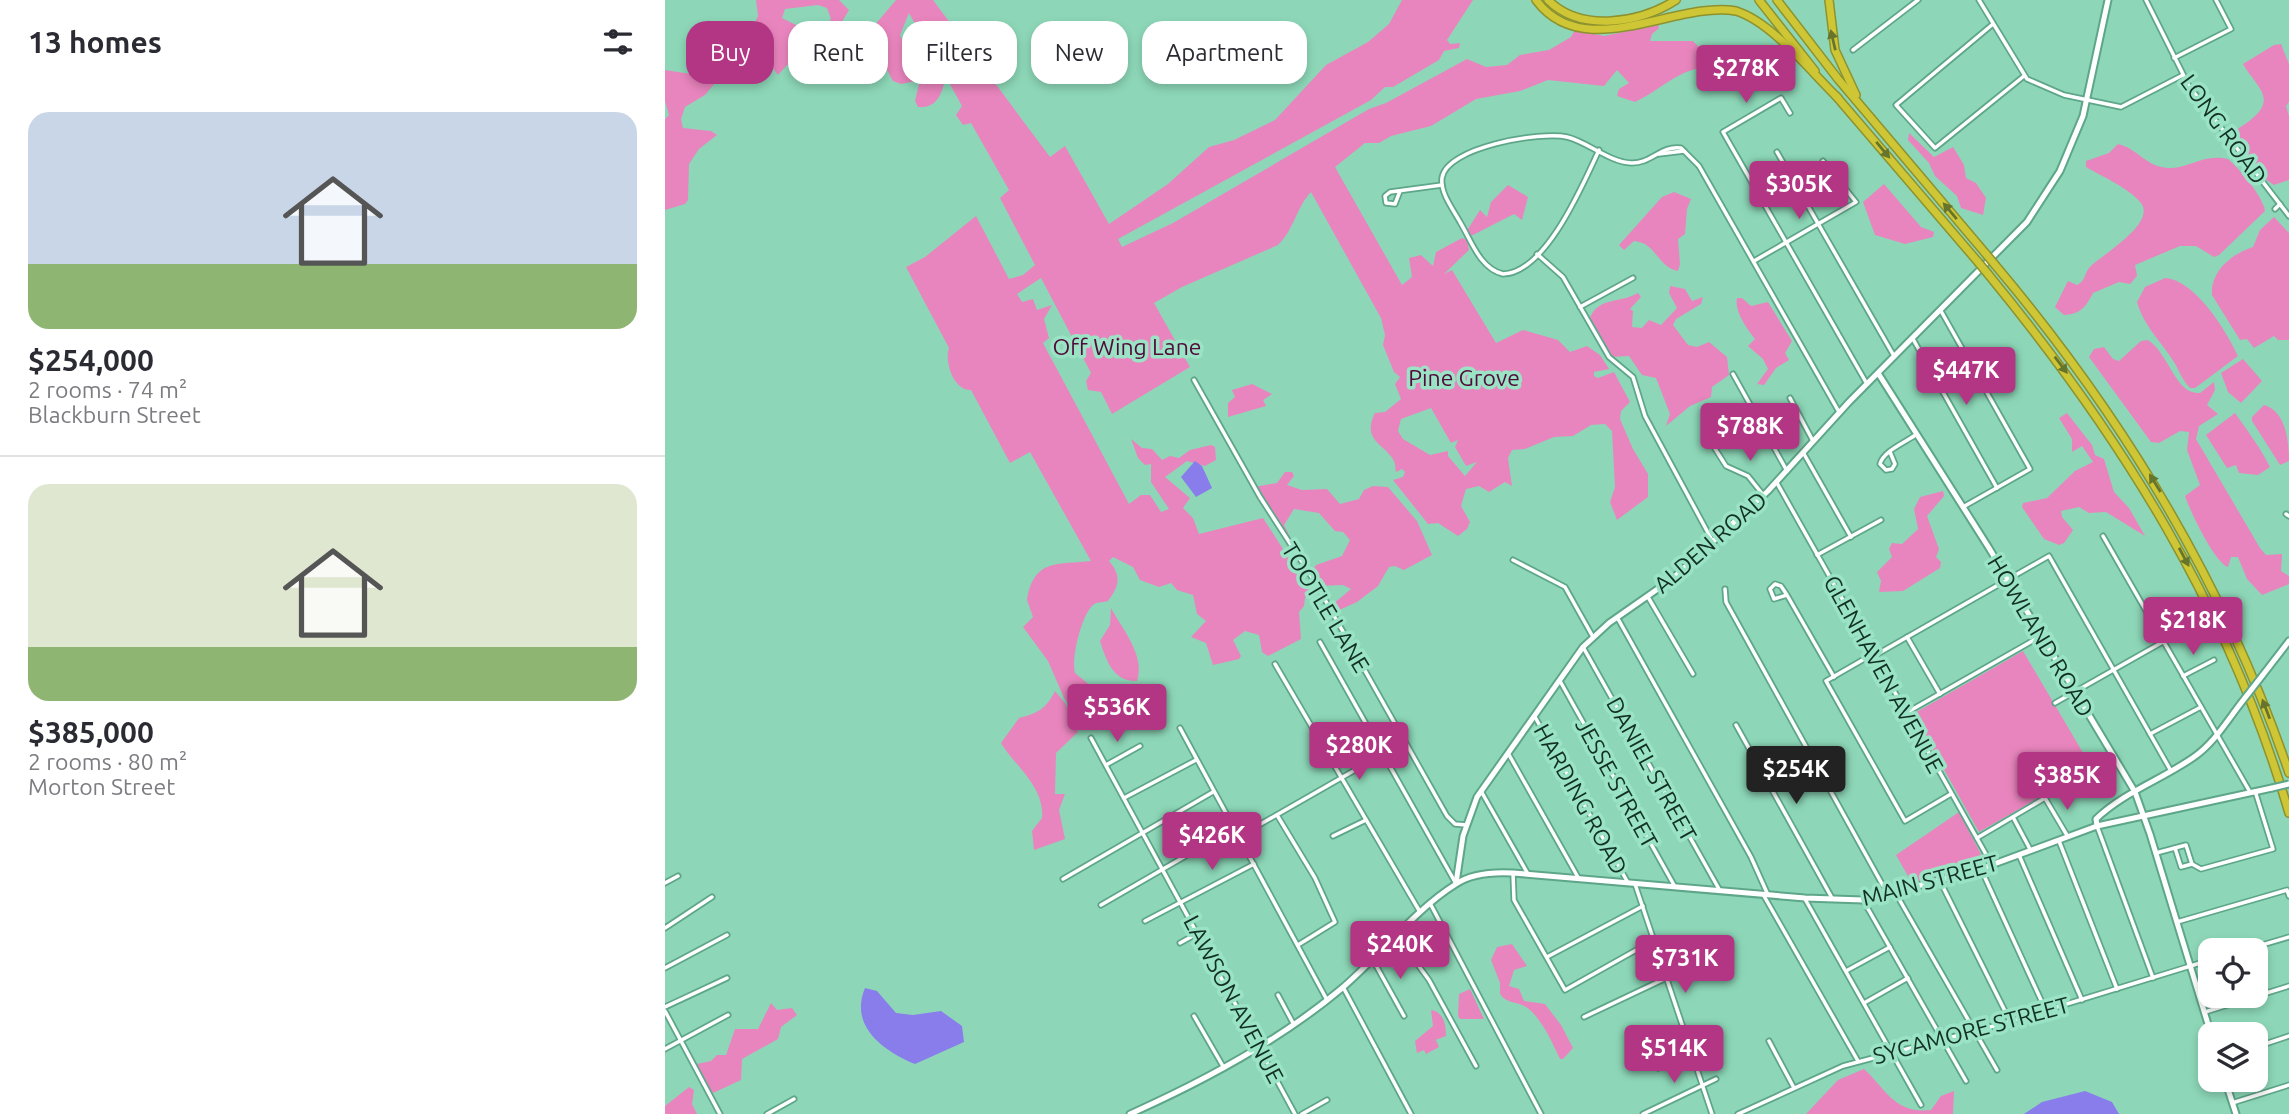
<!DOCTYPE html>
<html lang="en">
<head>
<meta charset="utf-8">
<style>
	:root { --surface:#fff; --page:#f2f2f3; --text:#2b2b33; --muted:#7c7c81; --line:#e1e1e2; --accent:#b33685 }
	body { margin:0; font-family:Ubuntu,sans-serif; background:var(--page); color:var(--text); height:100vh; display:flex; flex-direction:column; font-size:26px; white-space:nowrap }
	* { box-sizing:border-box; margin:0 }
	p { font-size:23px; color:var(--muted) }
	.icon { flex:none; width:38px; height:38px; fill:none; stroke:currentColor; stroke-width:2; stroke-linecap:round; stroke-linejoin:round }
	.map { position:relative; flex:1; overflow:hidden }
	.details { display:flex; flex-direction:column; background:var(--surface); width:665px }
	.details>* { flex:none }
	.banner { position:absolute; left:21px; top:21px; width:665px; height:63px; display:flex; gap:14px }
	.controls { position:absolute; left:1533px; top:938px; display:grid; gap:14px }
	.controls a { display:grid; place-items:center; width:70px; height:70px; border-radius:14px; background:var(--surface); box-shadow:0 4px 10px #0003; font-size:35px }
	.price { position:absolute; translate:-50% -60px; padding:0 16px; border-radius:7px; background:var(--accent); color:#fff; font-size:23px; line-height:46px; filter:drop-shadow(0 2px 4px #0008) }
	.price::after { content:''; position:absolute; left:50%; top:42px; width:21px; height:16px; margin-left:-10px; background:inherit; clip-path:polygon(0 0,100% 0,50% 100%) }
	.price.on { background:#222; color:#fff }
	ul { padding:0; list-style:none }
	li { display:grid; align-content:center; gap:14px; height:371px; padding:0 28px }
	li+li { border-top:2px solid var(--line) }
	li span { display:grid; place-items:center; height:217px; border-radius:21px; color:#555 }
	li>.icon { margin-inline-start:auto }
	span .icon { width:126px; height:126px; fill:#fffc; stroke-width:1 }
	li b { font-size:30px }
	h2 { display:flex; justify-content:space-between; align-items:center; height:84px; padding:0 28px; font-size:30px }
	.tag { padding:0 24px; border-radius:21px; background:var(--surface); box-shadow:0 4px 10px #0003; font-size:24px; line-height:63px }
	.tag.on { background:var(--accent); color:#fff }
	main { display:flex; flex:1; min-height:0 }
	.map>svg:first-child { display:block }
	.green { fill:#e985be; fill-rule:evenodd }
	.water { fill:#897deb }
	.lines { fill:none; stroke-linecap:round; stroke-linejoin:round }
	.minor-casing { stroke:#5ea689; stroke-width:7 }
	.secondary-casing { stroke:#5ea689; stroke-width:9 }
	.motorway-casing { stroke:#8c922f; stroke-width:10 }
	.minor { stroke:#fff; stroke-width:3.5 }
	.secondary { stroke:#fff; stroke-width:5 }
	.motorway { stroke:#cec635; stroke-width:7 }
	.secondary-bridge-casing { stroke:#5ea689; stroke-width:9; stroke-linecap:butt }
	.motorway-bridge-casing { stroke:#8c922f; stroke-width:10; stroke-linecap:butt }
	.secondary-bridge { stroke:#fff; stroke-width:5 }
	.motorway-bridge { stroke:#cec635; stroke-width:7 }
	.oneway { fill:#67742c }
	.labels { text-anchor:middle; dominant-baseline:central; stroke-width:7; stroke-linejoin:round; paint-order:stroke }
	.street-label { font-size:23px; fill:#123025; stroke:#9ae4c5 }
	.park-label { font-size:23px; fill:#520a3a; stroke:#9ae4c5 }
</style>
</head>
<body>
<main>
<section class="details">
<h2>13 homes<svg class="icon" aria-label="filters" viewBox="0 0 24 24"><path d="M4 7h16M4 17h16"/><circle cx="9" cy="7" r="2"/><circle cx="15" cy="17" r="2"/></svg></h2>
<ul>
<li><span style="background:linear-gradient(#c9d6e8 70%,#8fb573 0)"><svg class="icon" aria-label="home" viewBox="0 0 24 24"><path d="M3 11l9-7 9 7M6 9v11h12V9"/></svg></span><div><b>$254,000</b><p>2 rooms · 74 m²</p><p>Blackburn Street</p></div></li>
<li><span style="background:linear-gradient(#dfe7d0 75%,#8fb573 0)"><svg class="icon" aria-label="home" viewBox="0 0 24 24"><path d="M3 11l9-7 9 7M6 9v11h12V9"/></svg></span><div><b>$385,000</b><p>2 rooms · 80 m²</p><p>Morton Street</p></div></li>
</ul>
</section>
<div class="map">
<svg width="1624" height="1114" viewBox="0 0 1624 1114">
	<rect width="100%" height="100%" fill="#8dd7b8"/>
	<g class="green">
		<path d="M91 0H174L184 10 175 25 182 36 196 28 209 26 231 0H268L385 157 400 146 444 224 503 184 544 147 569 140 610 120 661 65 703 42 724 24 737 0H808L782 40 785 44 795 43 794 48 779 51 774 60 728 87H720L706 100 453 239 457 247 508 223 704 109 721 103 802 59 821 67 842 65 855 55 884 50 906 37 910 30 939 36 993 25 994 28 987 34 985 41H1028L1043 56 1054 55 1064 59 1056 68C1017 63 1002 87 970 102L952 96 954 89 964 83 952 70 939 86 883 80 855 91 811 99 766 126 726 136 714 143H700L670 167 737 285 747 277 744 258 756 255 768 266 771 252 797 238 802 240 804 250 779 274 787 270 831 343 858 330 893 340 905 352 922 346 935 355 944 369 929 372V376L933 378 949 372 965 402 956 411 955 419 968 449 983 474V497L952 520 945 502 950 487 947 431 940 424 926 425 908 436 889 437 860 449 847 450 843 458 847 486 840 482 824 492 814 486 801 489 796 506 805 522 802 529 793 536 773 523 763 524 728 480 738 477 740 472 737 469 731 472C730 469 731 465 729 461 720 444 696 441 710 413L720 412 736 399 730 384 735 377 729 372 718 345 720 335 716 318 646 192C631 208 629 230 613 245L517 287 489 303 525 367 447 414 436 392 423 390 421 381 426 373 376 278 352 294 357 302 368 299 372 310 387 305 379 319 384 338 378 343 464 504 476 495H485L496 512 504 509 486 482V464L480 465 473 458 466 439 477 448 487 449 497 460 505 456 514 458 525 450 546 445 550 447 551 460 540 466 522 461 500 477 525 498 518 508 528 518 534 534 598 518 645 591 640 598 639 606 634 612 636 639 603 656 597 652 594 635 580 631 568 640 576 656 574 659 548 665 541 643 526 637 541 621 532 614 528 595 512 590 506 583 494 587 475 580 468 567 448 557 444 561C457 576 454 586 443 601 437 603 431 601 427 606 416 617 406 659 410 673L454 709C469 710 480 699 485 685L494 711 484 717 470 715 453 719 433 714 416 721 399 698 383 661 358 627 368 617 362 600C369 557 395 565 426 561L365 452 345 463 306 390C289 391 279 362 284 348L241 267 260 257 311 216 344 279 358 275 370 265 335 198 344 190 306 123 298 125 291 115 297 106 281 77C277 92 273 109 253 107L250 101 255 80 236 84 228 81 206 40C188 34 180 56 156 42L157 32 166 19 162 8 153 5 120 9 117 18 139 29 152 53 151 58 122 65 113 75 104 63H93L67 72 50 83 40 95 20 107 16 119 18 128 46 131 52 135 34 149 24 164 23 200 20 204 0 210V119L4 115 0 101V70L26 74 40 66 52 51 88 26 93 16ZM244 13 276 70 253 64V53L238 42 235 35ZM766 408 786 443 793 440 790 447 801 466 812 462 800 476 783 456V451L765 455 738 439 733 431 736 419Z"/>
		<path d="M1616 44 1624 64V102L1621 106 1624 116V180L1609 185 1592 174 1566 136C1571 129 1576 127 1583 122 1614 99 1592 88 1578 64L1609 45Z"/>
		<path d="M1244 133 1269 157 1288 147 1299 165 1301 178 1311 183 1321 198 1318 215 1296 208 1292 196 1270 176 1264 163 1243 140Z"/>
		<path d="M1453 144C1472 148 1481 167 1503 168 1523 169 1539 153 1563 159 1574 168 1599 198 1600 211L1554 255 1549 257 1531 246H1515L1470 265 1472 276 1465 284 1454 282 1428 293C1421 306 1417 314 1399 315L1390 307 1403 281 1412 285C1420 281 1419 275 1424 268 1433 257 1492 224 1476 203 1464 188 1438 177 1421 167V161L1444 153Z"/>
		<path d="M1219 184 1256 227 1269 232 1268 237 1240 244 1210 235 1198 202Z"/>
		<path d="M843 185 863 197 857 220 849 214 804 237 801 232 815 210 822 217 826 202Z"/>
		<path d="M1009 192 1026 199 1022 209 1020 234 1013 239 1015 264 1013 271C992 267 992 243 969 241L959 250 954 245 997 197Z"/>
		<path d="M1609 217 1624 233V340H1613L1609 336 1589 348 1582 339 1575 340 1547 295C1545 271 1568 253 1588 247L1595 230Z"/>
		<path d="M1500 278C1530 280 1561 330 1573 356L1530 388H1525C1516 379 1514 369 1507 359 1494 339 1479 326 1472 302L1480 287Z"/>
		<path d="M1005 286 1020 289 1027 301 1038 297 1036 304 1011 319 1008 325 1023 345 1032 347 1044 342 1062 357 1064 375 1047 387 1046 397 1025 406 1001 426 1005 414 991 378 977 375 964 356 946 357 924 321C931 296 955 304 973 293L976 297 965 309 968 311 967 327 977 328 984 320 996 325 1012 308 1004 293Z"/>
		<path d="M1072 298H1077L1086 306 1103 302 1127 341 1120 353 1124 360 1111 368 1099 385 1092 384 1103 369 1098 359 1083 346 1090 339C1082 329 1069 311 1072 298Z"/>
		<path d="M1483 340C1504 353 1510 395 1535 393L1549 382 1550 390 1542 405 1553 414 1534 426 1531 439 1595 548 1601 555 1617 554 1616 571 1624 576V584L1597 595 1582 579 1573 557H1566L1563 567C1549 562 1525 511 1520 496L1535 485 1522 450 1524 432 1515 431 1494 443 1486 442 1424 357 1429 349 1439 347 1448 359 1454 361 1476 341Z"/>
		<path d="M1578 359 1597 381 1576 403 1563 392 1556 373Z"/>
		<path d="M587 384 607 394 598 400 601 406 563 417V403L570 397 567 390Z"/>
		<path d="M1599 405C1621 411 1624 442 1624 461L1615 465 1587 421V417Z"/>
		<path d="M1402 413 1427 445 1430 455 1439 459 1449 492 1464 508 1480 536 1441 512 1424 513 1414 507 1396 511 1397 517 1408 530 1399 543 1394 545 1379 539 1357 507 1358 503 1382 498 1410 471 1428 462 1417 446 1407 452V439L1394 418Z"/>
		<path d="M1570 413C1582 430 1595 447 1605 467L1593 475 1574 473 1571 465 1562 468 1541 435Z"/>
		<path d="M620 472H627L629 476 622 485 637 490 662 489 675 504 694 499 699 490 708 486 723 487 752 521 767 555 739 570 730 566 724 567 713 586 692 602 670 612 667 605 686 589 678 585 652 586 645 575 651 565 677 556 685 540 678 532 670 531 654 513 629 509 619 525 634 555 589 487 612 483Z"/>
		<path d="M1278 491 1279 496 1262 516 1274 549 1271 557 1276 562 1275 568 1238 591 1214 592 1216 581 1212 572 1227 557 1224 549 1227 543 1237 544 1253 529 1249 509 1255 497Z"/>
		<path d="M446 608C456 627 481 656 472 681 448 682 441 660 435 641L445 625Z"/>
		<path d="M1358 651 1427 768 1314 832 1248 714Z"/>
		<path d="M390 691 400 703 413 732 391 753 390 794H400L394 810 400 839 369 850 367 831 377 818C380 787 349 765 336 743L354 718C373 713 381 709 390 691Z"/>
		<path d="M1294 812 1320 862 1247 883 1231 855Z"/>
		<path d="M847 944 862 966 849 970 844 986 854 989 859 1001 880 1004 896 1025 908 1048 898 1059H895C887 1042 878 1022 865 1010 856 1001 842 1005 835 994V983L826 960 832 947Z"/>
		<path d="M805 989 819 1019H795L793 1016 794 994Z"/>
		<path d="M106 1003 112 1010 127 1008 132 1015 116 1027 113 1039 77 1059 76 1080 48 1093 37 1080 32 1064 46 1061 52 1055H61L70 1029H93Z"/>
		<path d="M766 1010C779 1012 781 1025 781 1036L765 1042 771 1040 774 1047 761 1054 759 1050 752 1053 750 1041 768 1026Z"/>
		<path d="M1199 1069C1221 1089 1229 1114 1266 1110L1276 1096 1289 1091 1288 1114H1141L1173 1080Z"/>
		<path d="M24 1087 29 1090 27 1104 32 1114H0V1106Z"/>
	</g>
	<g class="water">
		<path d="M530 461 537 466 547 488 531 497 516 477Z"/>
		<path d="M200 988 212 991 231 1013 248 1015 276 1011 297 1026 299 1042 250 1064C218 1051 184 1026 200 988Z"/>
		<path d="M1420 1091 1447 1102 1454 1114H1359L1377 1102Z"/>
	</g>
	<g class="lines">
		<g class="minor-casing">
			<g id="minor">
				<path d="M1314 0 1362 79 1399 95 1456 107 1518 75"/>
				<path d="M1481 0 1524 86 1624 216"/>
				<path d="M1328 24 1231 105 1270 148 1359 76"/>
				<path d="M1188 50 1253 0"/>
				<path d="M1509 58 1566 29 1551 0"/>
				<path d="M1125 113 1116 98 1058 132 1202 384"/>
				<path d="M934 150C918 184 881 273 838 274 815 269 806 240 795 222 788 209 775 193 777 178 781 147 876 131 902 137 923 142 944 162 966 163 986 164 996 145 1016 148L1034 166 1174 412"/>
				<path d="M1112 152 1229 356"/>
				<path d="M994 154 1019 151"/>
				<path d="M735 191 730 204 721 203 720 196 725 192 777 185"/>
				<path d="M1610 209 1615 204"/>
				<path d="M872 254 898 277 944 357 968 377 980 416 1048 542"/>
				<path d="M1089 261 1191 202 1158 161"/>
				<path d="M915 307 968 278"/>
				<path d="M1276 311 1365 469 1298 507"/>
				<path d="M1248 339 1332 488"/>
				<path d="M1068 374 1122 471"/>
				<path d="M529 380 595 497 650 582 782 816 790 824 801 825"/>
				<path d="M1125 398 1148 441"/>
				<path d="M1049 447 1061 466 1083 476 1099 496"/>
				<path d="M1225 452 1230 464 1227 469 1221 470 1215 464C1218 451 1241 442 1252 434"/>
				<path d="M1139 454 1186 537"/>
				<path d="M1112 483 1327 865"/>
				<path d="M1621 514 1624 516"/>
				<path d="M1438 536 1585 792"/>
				<path d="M1152 555 1216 520"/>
				<path d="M848 560 900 587 928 637"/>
				<path d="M1060 589 1061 602 1222 893"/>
				<path d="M1122 595 1109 599 1105 589 1110 584 1116 586 1122 595 1169 677"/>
				<path d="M983 597 1028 674"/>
				<path d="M952 617 1086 857 1103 895"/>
				<path d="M1242 637 1275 694"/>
				<path d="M655 642 790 882"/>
				<path d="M918 647 1054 889"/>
				<path d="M1208 654 1161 681 1240 821 1286 794"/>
				<path d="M1209 656 1384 556 1506 771"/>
				<path d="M610 664 755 912"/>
				<path d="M1518 676 1549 660"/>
				<path d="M895 681 1009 885"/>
				<path d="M1390 703 1510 635"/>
				<path d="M1241 713 1376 636"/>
				<path d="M870 717 962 881"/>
				<path d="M1071 725 1167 898"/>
				<path d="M515 728 662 1000"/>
				<path d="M1485 734 1536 707"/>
				<path d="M426 738 630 1114"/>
				<path d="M843 753 914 879"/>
				<path d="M441 765 475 746"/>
				<path d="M816 791 863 874"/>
				<path d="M459 798 531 760"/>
				<path d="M612 815 650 878 670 922 633 945"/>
				<path d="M1348 817 1366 851"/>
				<path d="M1432 826 1488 978"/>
				<path d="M668 836 701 820"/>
				<path d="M1312 838 1380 798 1403 837"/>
				<path d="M1394 841 1452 989"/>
				<path d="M1510 848 1516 867 1527 864 1536 869 1608 849 1590 791"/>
				<path d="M1491 853 1521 845 1527 864"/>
				<path d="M1354 855 1417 1000"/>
				<path d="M1316 869 1381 1011"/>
				<path d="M848 873 849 900 900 990 989 940"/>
				<path d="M398 879 548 792"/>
				<path d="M1275 881 1345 1021"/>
				<path d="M0 883 13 876"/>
				<path d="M970 884 1047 1114"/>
				<path d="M1230 892 1332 1070"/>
				<path d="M1099 896 1193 1061"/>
				<path d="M1140 899 1256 1105"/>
				<path d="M1198 900 1301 1081"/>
				<path d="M436 905 531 850 587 829 718 754"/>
				<path d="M766 905 876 1114"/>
				<path d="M480 921 589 864"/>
				<path d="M1512 922 1622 890 1624 896"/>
				<path d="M0 928 47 897"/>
				<path d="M732 936 764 980 811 1066"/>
				<path d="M515 943 533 933"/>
				<path d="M1580 950 1624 937"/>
				<path d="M882 957 978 906"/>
				<path d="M708 960 739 1016"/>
				<path d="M0 968 62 935"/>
				<path d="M1181 971 1225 947"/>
				<path d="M678 987 746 1114"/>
				<path d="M613 995 628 1023"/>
				<path d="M1199 1003 1243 978"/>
				<path d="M0 1007 62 978"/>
				<path d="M0 1011 55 1114"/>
				<path d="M1540 1012 1624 986"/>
				<path d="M529 1016 559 1068"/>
				<path d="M919 1017 1033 963"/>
				<path d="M1104 1041 1129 1088"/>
				<path d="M1591 1047 1624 1036"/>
				<path d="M0 1049 63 1015"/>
				<path d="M993 1068 1051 1039"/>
				<path d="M1567 1103 1624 1085"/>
				<path d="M102 1114 129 1099"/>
				<path d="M637 1114 662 1100"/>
				<path d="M978 1114 1051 1079"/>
				<path d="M1073 1114 1178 1066 1340 1023 1545 960"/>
			</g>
		</g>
		<g class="secondary-casing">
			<g id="secondary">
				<path d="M1213 373 1324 548 1470 792 1485 834 1546 1034"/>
				<path d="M1597 676 1624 641"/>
				<path d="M1432 826 1431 819C1459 792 1498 779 1529 757 1549 743 1562 721 1576 703"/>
				<path d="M791 883 798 836 812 797 918 647 944 623 1007 579 1103 491 1184 402 1362 222 1395 171 1418 116 1443 0"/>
				<path d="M1560 1080 1571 1114"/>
				<path d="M465 1114C539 1081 614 1041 676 989 715 956 748 911 791 884 807 873 830 872 848 873L1140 898 1198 900 1310 871 1432 826 1607 788"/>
			</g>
		</g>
		<g class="motorway-casing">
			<g id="motorway">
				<path d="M871 0C919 65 1011 0 1071 11 1107 22 1146 72 1173 98"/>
				<path d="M883 0C916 33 975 23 1011 0"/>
				<path d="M1094 0 1150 71"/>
				<path d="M1112 0 1173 79 1321 254"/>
				<path d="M1164 0 1170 50 1191 95"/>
				<path d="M1171 96 1313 262"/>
				<path d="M1331 266C1459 418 1560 584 1624 773"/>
				<path d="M1323 274C1457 437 1564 608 1624 813"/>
			</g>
		</g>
		<use href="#minor" class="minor"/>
		<use href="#secondary" class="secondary"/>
		<use href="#motorway" class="motorway"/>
		<g class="secondary-bridge-casing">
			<g id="secondary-bridge">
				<path d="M1576 703 1597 676"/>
				<path d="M1607 788 1624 784"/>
			</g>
		</g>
		<g class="motorway-bridge-casing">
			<g id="motorway-bridge">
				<path d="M1321 254 1331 266"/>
				<path d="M1313 262 1323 274"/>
			</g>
		</g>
		<use href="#secondary-bridge" class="secondary-bridge"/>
		<use href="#motorway-bridge" class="motorway-bridge"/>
	</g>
	<defs><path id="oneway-solid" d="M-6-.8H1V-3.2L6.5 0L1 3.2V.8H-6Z" transform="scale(1.75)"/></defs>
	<g class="oneway">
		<use href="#oneway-solid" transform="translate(1168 40) rotate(-103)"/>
		<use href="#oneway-solid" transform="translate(1218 150) rotate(50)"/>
		<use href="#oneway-solid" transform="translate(1285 211) rotate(-130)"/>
		<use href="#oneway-solid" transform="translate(1396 365) rotate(53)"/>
		<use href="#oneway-solid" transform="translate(1490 483) rotate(-122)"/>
		<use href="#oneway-solid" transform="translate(1519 557) rotate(62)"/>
		<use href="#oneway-solid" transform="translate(1601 709) rotate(-111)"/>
	</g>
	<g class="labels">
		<g class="street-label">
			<text transform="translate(1559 129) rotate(54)">LONG ROAD</text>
			<text transform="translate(1045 542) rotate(-41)">ALDEN ROAD</text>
			<text transform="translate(661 607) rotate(59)">TOOTLE LANE</text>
			<text transform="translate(1376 636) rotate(59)">HOWLAND ROAD</text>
			<text transform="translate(1219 674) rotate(61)">GLENHAVEN AVENUE</text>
			<text transform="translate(987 769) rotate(61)">DANIEL STREET</text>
			<text transform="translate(952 783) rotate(61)">JESSE STREET</text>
			<text transform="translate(916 799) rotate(61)">HARDING ROAD</text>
			<text transform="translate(1265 880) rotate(-15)">MAIN STREET</text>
			<text transform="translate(569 999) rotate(62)">LAWSON AVENUE</text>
			<text transform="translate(1306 1030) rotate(-15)">SYCAMORE STREET</text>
		</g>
		<g class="park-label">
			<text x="462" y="346">Off Wing Lane</text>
			<text x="799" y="377">Pine Grove</text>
		</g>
	</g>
</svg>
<div class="controls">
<a><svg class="icon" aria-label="locate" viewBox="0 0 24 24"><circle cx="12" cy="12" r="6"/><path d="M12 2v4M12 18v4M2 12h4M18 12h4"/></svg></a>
<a><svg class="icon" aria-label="layers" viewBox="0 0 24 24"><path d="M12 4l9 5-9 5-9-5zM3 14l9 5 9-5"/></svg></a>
</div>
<b class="price" style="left:1081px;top:105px">$278K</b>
<b class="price" style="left:1134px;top:221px">$305K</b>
<b class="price" style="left:1301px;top:407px">$447K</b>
<b class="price" style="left:1085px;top:463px">$788K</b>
<b class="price" style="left:1528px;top:657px">$218K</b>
<b class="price" style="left:452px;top:744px">$536K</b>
<b class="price" style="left:694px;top:782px">$280K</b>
<b class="price on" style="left:1131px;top:806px">$254K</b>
<b class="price" style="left:1402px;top:812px">$385K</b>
<b class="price" style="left:547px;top:872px">$426K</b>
<b class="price" style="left:735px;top:981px">$240K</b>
<b class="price" style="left:1020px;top:995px">$731K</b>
<b class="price" style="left:1009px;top:1085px">$514K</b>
<div class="banner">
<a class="tag on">Buy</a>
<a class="tag">Rent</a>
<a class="tag">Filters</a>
<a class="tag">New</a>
<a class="tag">Apartment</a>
</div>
</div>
</main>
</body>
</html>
